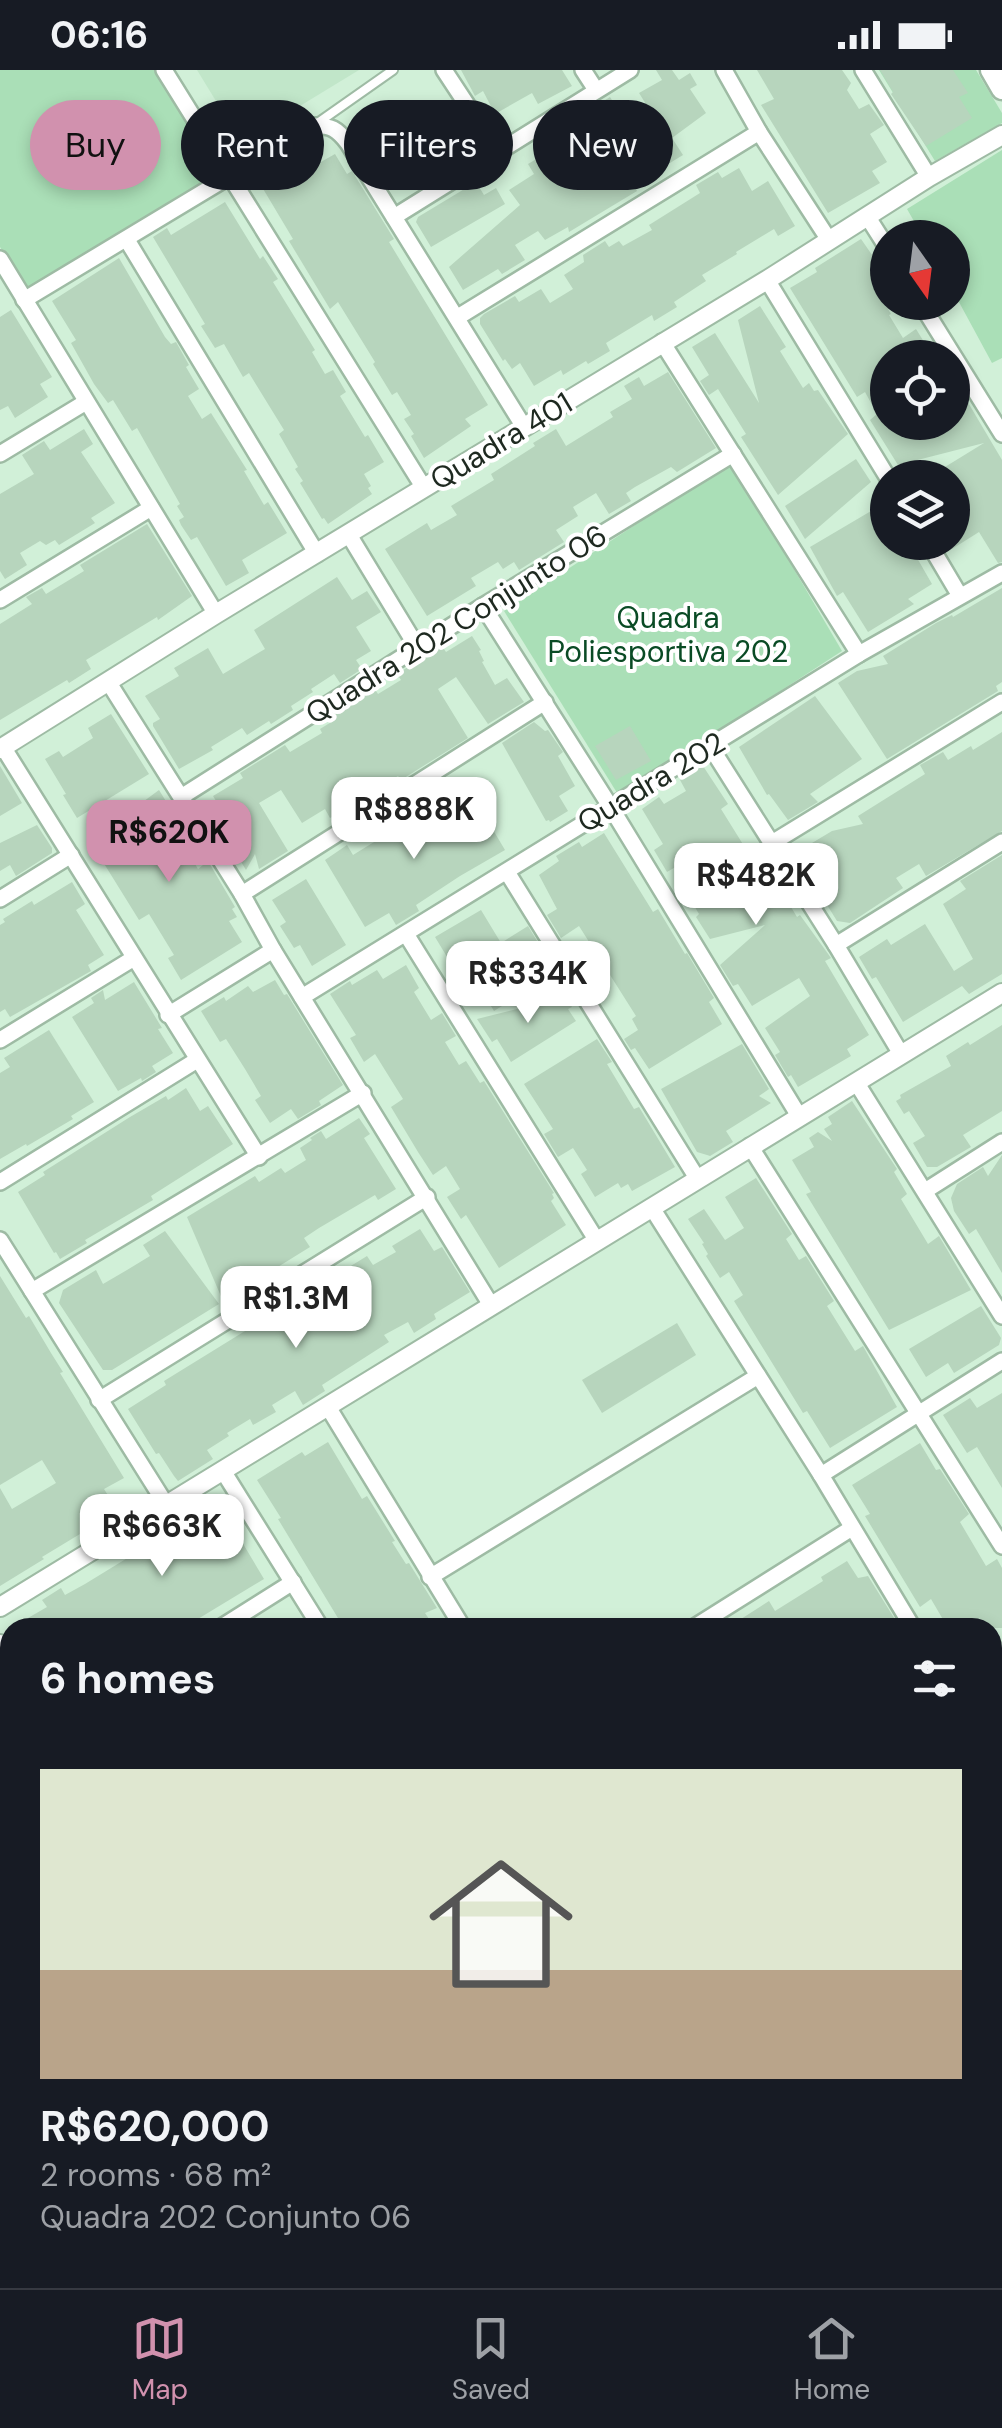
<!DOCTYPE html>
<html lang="en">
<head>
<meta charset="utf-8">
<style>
	:root { --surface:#171b24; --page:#242831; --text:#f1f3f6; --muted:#9ea1a6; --line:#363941; --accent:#d191ae }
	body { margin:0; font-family:"DM Sans",sans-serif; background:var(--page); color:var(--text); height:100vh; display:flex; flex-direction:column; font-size:38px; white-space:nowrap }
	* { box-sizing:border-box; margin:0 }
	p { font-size:32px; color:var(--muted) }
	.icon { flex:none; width:55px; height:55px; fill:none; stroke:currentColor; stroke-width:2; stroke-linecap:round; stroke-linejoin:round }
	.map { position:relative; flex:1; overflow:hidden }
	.panel { position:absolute; left:0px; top:1548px; width:1002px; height:672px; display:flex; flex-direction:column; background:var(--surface); border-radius:30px 30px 0 0; box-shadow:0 5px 15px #0003 }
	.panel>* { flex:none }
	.top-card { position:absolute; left:30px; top:30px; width:942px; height:90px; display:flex; gap:20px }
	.needle { width:65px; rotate:166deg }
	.buttons { position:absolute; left:870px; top:150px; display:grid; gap:20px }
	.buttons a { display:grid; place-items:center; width:100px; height:100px; border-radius:50%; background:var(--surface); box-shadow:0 5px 15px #0003; font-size:50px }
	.price { position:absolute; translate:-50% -85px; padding:0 22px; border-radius:20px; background:#fff; color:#222; font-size:32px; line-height:65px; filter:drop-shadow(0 2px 5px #0008) }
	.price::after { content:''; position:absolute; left:50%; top:60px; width:30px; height:22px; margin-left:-15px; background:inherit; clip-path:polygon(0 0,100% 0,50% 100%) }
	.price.selected { background:var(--accent); color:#111 }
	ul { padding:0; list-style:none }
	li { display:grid; align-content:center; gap:20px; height:530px; padding:0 40px }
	li span { display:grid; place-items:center; height:310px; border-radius:0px; color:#555 }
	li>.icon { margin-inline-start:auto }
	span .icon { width:180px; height:180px; fill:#fffc; stroke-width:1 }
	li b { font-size:42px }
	h2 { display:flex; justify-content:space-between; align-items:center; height:120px; padding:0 40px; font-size:42px }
	.tag { padding:0 35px; border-radius:45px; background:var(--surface); box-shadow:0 5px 15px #0003; font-size:35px; line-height:90px }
	.tag.selected { background:var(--accent); color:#111 }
	.status { display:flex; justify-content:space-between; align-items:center; height:70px; padding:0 50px; background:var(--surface); direction:ltr }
	.status svg { height:28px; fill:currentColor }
	.tabs { display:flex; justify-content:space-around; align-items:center; height:140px; border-top:2px solid var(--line); background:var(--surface); font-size:28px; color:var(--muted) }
	.tabs a { display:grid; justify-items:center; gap:5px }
	.tabs .selected { color:var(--accent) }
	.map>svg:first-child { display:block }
	.built { fill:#c1e6c9 }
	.green { fill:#aadfb7 }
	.building { fill:#b7d5bd }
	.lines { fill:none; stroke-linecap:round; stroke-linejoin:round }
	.service-casing { stroke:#9ebba4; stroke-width:12 }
	.minor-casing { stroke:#9ebba4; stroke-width:20 }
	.tertiary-casing { stroke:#9ebba4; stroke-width:22 }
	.secondary-casing { stroke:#9ebba4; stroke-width:25 }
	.trunk-casing { stroke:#9ebba4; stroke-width:30 }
	.path { stroke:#7d9382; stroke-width:4; stroke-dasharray:8 8; stroke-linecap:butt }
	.service { stroke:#fff; stroke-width:8 }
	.minor { stroke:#fff; stroke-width:15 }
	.tertiary { stroke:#fff; stroke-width:18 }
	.secondary { stroke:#fff; stroke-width:20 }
	.trunk { stroke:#fff; stroke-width:25 }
	.labels { text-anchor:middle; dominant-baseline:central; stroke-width:8; stroke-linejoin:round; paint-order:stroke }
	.street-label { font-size:30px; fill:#1e2920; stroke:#fff }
	.park-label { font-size:30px; fill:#0a4b25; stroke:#fff }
</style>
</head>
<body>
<div class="status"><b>06:16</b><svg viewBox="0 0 49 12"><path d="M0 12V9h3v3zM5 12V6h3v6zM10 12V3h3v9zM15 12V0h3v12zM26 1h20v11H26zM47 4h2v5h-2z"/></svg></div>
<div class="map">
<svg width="1002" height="2218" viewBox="0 0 1002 2218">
	<rect width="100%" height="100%" fill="#d1f0d8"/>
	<g class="built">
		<path d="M197 0H359L241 72Z"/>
		<path d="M993 2148 1002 2163V2218H842L837 2210H992Z"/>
	</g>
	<g class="green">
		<path d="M0 0H158L222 105 28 221 0 177Z"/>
		<path d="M879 0H976L1002 43V53L935 91Z"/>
		<path d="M1002 80V288L992 293 953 221 952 168 923 167 907 139Z"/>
		<path d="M731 392 842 581 619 726 504 541Z"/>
	</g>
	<g class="building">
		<path d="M461 0H562L572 16 538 34 532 23 495 44 483 21 475 26Z"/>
		<path d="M656 0H672L679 10 690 3 697 15 690 19 706 43 672 68 683 85 634 115 637 121 569 162 568 157 545 170 538 161 515 175 525 190 502 204 498 199 463 220 449 197 520 135 509 120 534 104 528 94 595 54 588 41 610 27 627 54 649 39 639 23 662 10Z"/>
		<path d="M757 0H842L851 13 847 20 859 39 869 34 884 55 870 64 887 92 872 101 880 113 828 143 761 35 774 29Z"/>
		<path d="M880 0H953L968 23 959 27 972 48 926 76 891 24 893 22Z"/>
		<path d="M335 84 347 104 352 101 394 169 389 172 488 335 465 349 471 356 424 388 411 366 414 364 404 349 411 345 397 322 392 325 373 294 375 292 338 232 330 239 289 171 293 169 259 112 281 98 284 103 307 89 312 97Z"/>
		<path d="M739 98 752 121 768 111 795 156 778 166 774 159 736 182 737 184 702 205 706 211 674 232 677 237 654 251 652 245 606 273 610 281 588 294 586 291 563 305 561 300 534 316 520 293 512 299 505 289 503 291 480 254V248L484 244 515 226 519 232 541 219 550 233 573 219 564 205 584 192 583 185 605 171 609 177 619 171 623 176 652 160 649 155 700 123 696 115 718 102 722 108Z"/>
		<path d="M476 112 484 125 496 118 505 134 431 177 416 152 418 147Z"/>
		<path d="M225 132 260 189 263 186 278 209 273 212 315 280 312 282 325 304 333 300 346 322 340 326 365 367 368 365 384 392 364 404 371 416 368 418 372 424 328 454 324 448 322 449 300 413 303 411 295 399 298 397 279 364 284 360 249 303 243 307 224 274 215 278 201 256 205 254 153 167 167 158 171 165Z"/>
		<path d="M861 169 888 208V239L891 244 889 245 903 268 916 259 934 288H888V352H952V330L963 324 1002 390V492L998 493 979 462 952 479V408H927L984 373 898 395 870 350 877 344 865 322 857 327 790 218 817 202 815 198Z"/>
		<path d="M119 188 165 267 171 274 176 272 189 295 186 297 199 319 188 326 202 349 211 343 247 400 244 401 264 435 268 432 287 463 242 490 249 503 226 516 197 467 191 470 181 455 179 450 184 447 177 436 180 434 137 358 132 361 113 330 108 333 94 314 71 273 76 270 52 231Z"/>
		<path d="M760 236 786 277 780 281 803 318 809 313 814 321 818 320 848 364 778 425 741 367 746 364 718 319 709 325 700 311 709 305 692 277 715 263 759 333 738 250Z"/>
		<path d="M11 240 52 307 40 314 48 327 15 348 8 336 0 340V247Z"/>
		<path d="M668 302 716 378 677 402 671 397 635 417 626 423 631 431 609 444 596 423 573 437 578 446 556 460 564 472 519 500 514 492 503 499 498 492 471 508 476 516 427 546 385 479 427 453 431 460 457 445 451 436 494 410 491 404 535 376 533 373 556 359 566 376 613 347 610 342 632 329 624 316 639 307 644 316Z"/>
		<path d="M84 359 93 374 81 382 115 433 91 448 95 453 59 475 55 470 46 475 40 471 20 483 27 495 5 509 0 501V424L34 404 22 385 44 371 50 380Z"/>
		<path d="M856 389 871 412 805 469 785 436Z"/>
		<path d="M888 431V472H917L918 477 913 481 932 514 908 529 914 534 868 562 843 522 837 526 810 477Z"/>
		<path d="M147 454 192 526 158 550 157 547 86 590 91 599 69 613 67 610 0 650V554L32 534 26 527 42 518 46 524 84 501 80 495Z"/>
		<path d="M337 507 352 530 367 521 381 542 356 557 371 581 356 590 362 599 340 613 334 604 311 619 313 622 291 636 293 640 271 654 269 651 247 665 242 658 211 677 213 680 179 699 153 656V653L160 649 145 626 179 606 174 598 208 578 223 604 265 579 254 560Z"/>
		<path d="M1002 518V612L996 616 998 621 887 689 838 613 857 601 888 594 883 586 936 553 952 545 953 547Z"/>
		<path d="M472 566 481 580 479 581 484 591 482 592 495 615 507 608 524 632 488 654 456 607 438 619 468 668 401 710 398 706 375 720 378 724 355 738 353 734 330 748 325 739 302 753 281 720 259 733 288 781 259 799 255 784 246 800 232 777 237 773 231 764 235 762 213 726 243 708 240 703 285 675 290 682 322 663 320 659 333 651 330 647 374 618 378 624 401 610 397 604 428 584 442 576 446 582Z"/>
		<path d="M815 626 862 689 810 724 818 732 788 750 769 724 767 725 739 677Z"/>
		<path d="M111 644 149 704 77 748 63 725 66 724 45 689 59 681 63 687 93 668 88 658Z"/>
		<path d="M534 652 545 661 548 660 563 682 558 686 575 716 559 726 568 741 550 752 549 750 546 751 502 673Z"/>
		<path d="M630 656 651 691 616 710 595 676Z"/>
		<path d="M1002 662V761L926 806 919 794 896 808 903 818 850 853 837 851 824 830 830 827 807 791 813 787 807 776 832 761 863 754 858 746 925 704 920 695 943 682 948 690 971 676 973 680Z"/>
		<path d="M0 696 22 733 0 746Z"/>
		<path d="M703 696 728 734 721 739 749 784 760 776 774 799 770 802 797 847 800 845 826 881 831 888 825 891 869 965 847 979 851 986 798 1017 791 1005 788 1007 775 985 780 982 765 958 810 926 799 908 752 936 738 914 733 916 720 895 765 855 710 869 696 847 699 844 686 822 693 818 679 795 667 802 654 780 663 774 642 739 659 727 664 734 686 721 680 710Z"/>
		<path d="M159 720 177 749 169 753 188 782 198 799 208 791 235 837 232 839 237 847 229 851 242 872 181 910 168 888 174 885 149 844 139 850 90 771Z"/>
		<path d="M474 728 505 780 460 806 416 835 419 841 396 855 389 843 365 857 325 790 347 775 353 785 387 764 385 757 417 737 428 755Z"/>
		<path d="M37 755 52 778V783L16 806 10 795 0 801V773Z"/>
		<path d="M604 763 653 842 658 839 685 884 687 883 714 928 709 932 722 954 649 999 635 978 631 980 624 969 638 960 632 949 636 946 579 856 561 868 547 845 557 839 539 805 559 791 556 786 579 772 582 777Z"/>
		<path d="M1002 785V904L969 924 962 916 903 952 876 907 872 909 859 887 887 869 891 875 925 854 954 901 973 889 943 834 966 819 960 811Z"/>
		<path d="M306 809 346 875 312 896 300 875 294 878 280 856 286 852 272 830Z"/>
		<path d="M72 812 85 834 76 840 104 885 88 895 91 901 10 947 5 939 0 942V855L5 852 3 849 32 831 34 835Z"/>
		<path d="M481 840 501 873 528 856 556 902 494 941 471 904 461 910 435 867Z"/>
		<path d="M406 895 419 918 414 922 431 950 442 943 456 966 445 972 459 995 466 991 480 1013 484 1011 554 1123 552 1124 554 1128 551 1131 566 1155 499 1198 466 1145 461 1149 447 1127 460 1119 446 1096 433 1105 418 1082 391 1037 403 1029 375 984 364 992 350 968 356 965 330 924 350 911 352 915 377 900 383 909Z"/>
		<path d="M275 910 284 925 287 924 343 1015 319 1031 321 1035 298 1049 291 1039 270 1053 255 1030 261 1026 245 999 226 969 220 972 201 941 224 927 226 931 248 916 253 922Z"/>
		<path d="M134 912 162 958 158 959 173 983 152 996 156 1002 142 1011 141 1008 118 1021 72 947 94 933 91 928 103 920 105 930Z"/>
		<path d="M565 927 572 937 568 939 576 951 511 992 497 969 492 972 477 949Z"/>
		<path d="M1002 955V1041L963 1065 971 1077 937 1097H927L913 1073 925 1066 909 1041 904 1044 896 1031 901 1028 900 1025 951 996 946 986 968 972 970 975Z"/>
		<path d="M49 960 94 1032 71 1046 73 1049 27 1076 26 1074 0 1089V1003L10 997 4 988Z"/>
		<path d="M597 969 612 992 607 994 634 1039 639 1037 675 1097 632 1121 628 1114 621 1118 618 1113 595 1127 581 1104 587 1100 573 1078 558 1087 544 1064 553 1059 524 1014Z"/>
		<path d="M742 974 769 1019 759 1026 771 1033 726 1061 733 1072 710 1086 707 1085 697 1082 661 1019Z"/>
		<path d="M186 1018 200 1041 208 1036 233 1074 151 1126 153 1130 85 1170 87 1173 60 1189 56 1182 54 1183 18 1122 45 1105 43 1102 130 1047 166 1026 168 1030Z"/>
		<path d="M852 1031 897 1099 894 1102 907 1124 901 1129 928 1174 939 1166 971 1220 889 1260 806 1124 811 1122 792 1090 814 1077 809 1068 818 1062 832 1071 824 1059 832 1054 828 1047Z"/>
		<path d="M359 1048 370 1064 364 1068 396 1119 378 1130 375 1125 319 1158 304 1168 310 1177 223 1231 187 1147 255 1106 259 1112 281 1098 285 1103 306 1090 300 1078 312 1070 310 1068 321 1061 326 1069Z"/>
		<path d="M1002 1085V1203L976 1159 969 1164 954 1141 951 1128 957 1114 983 1097 988 1106Z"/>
		<path d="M756 1108 792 1164 786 1169 799 1190 806 1186 834 1231 827 1236 855 1281 863 1276 897 1337 830 1378 807 1341 803 1343 734 1231 743 1225 729 1202 720 1208 706 1186 708 1184 702 1174 704 1173 688 1149 704 1139 725 1170 744 1158 725 1127Z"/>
		<path d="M420 1159 434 1181 442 1177 470 1222 434 1244 436 1249 414 1263 408 1252 384 1265 389 1272 322 1315 325 1321 303 1335 295 1321 272 1335 276 1342 253 1355 250 1349 227 1363 229 1366 207 1380 213 1389 178 1411 174 1406 159 1383 156 1384 128 1339 166 1315 164 1311 367 1186 373 1195 396 1182 392 1176Z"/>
		<path d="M165 1161 219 1234 112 1300H103L59 1233 63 1220 96 1200 103 1214 127 1200 150 1186 143 1175Z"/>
		<path d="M0 1206 26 1248 29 1246 51 1283 63 1302 60 1303 124 1408 104 1419 118 1441 42 1487 44 1489 0 1516V1418L12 1439 56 1413 42 1390 0 1415Z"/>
		<path d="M981 1236 1001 1268 999 1275 954 1303 948 1293 926 1307 909 1279Z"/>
		<path d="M677 1253 696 1285 602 1343 582 1310Z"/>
		<path d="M1002 1323V1418L977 1377 967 1383 943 1345 970 1328 977 1338Z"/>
		<path d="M328 1372 362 1429 367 1426 395 1471 392 1472 406 1494 409 1493 437 1538 425 1543 435 1558H344L278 1449 281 1448 257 1410 302 1382 305 1386Z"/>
		<path d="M920 1373 936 1400 940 1399 969 1444 960 1452 986 1496 997 1489 1002 1498V1558H948L931 1529 920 1537 865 1446 870 1444 852 1415Z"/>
		<path d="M214 1425 264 1509 183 1558H33L28 1548 47 1537 42 1530 61 1518 65 1525 85 1514 160 1468 156 1460Z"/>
		<path d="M847 1491 858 1508 868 1506 896 1551 885 1558H727L769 1531 775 1541 823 1511 821 1507Z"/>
	</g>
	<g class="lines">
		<g class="service-casing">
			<g id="service">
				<path d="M319 52 393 0"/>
				<path d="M992 1909 1002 1910"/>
				<path d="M590 2210 595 2218"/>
				<path d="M673 2218 686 2210"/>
			</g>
		</g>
		<g class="minor-casing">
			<g id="minor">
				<path d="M164 0 424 418"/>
				<path d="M444 0 498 82"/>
				<path d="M583 0 596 20"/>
				<path d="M724 0 759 62 829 170"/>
				<path d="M863 0 929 107"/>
				<path d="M867 146 888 179"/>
				<path d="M394 147 630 0"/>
				<path d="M127 170 317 484"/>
				<path d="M0 189 216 544"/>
				<path d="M767 210 888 408"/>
				<path d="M24 230 313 56C331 55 337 59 348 73L524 357"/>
				<path d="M920 232 1002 364"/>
				<path d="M458 247 759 62"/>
				<path d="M662 272 859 584"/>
				<path d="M0 384 86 332"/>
				<path d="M349 465 417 577"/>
				<path d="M928 472 960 526"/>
				<path d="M0 530 151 438"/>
				<path d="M483 536 610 736 799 1046"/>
				<path d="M109 613 242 824 273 880 491 1235"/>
				<path d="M710 676 836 875 901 984"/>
				<path d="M3 677 259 1087"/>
				<path d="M181 727 483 536 733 384"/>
				<path d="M772 773 1002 632"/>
				<path d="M507 802 697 1108"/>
				<path d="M242 824 545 632"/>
				<path d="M0 829 71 785"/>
				<path d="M406 864 597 1171"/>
				<path d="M836 875 1002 772"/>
				<path d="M302 927 859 584 1002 503"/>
				<path d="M168 945 273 880"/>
				<path d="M0 970 134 888"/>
				<path d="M856 1012 1002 1246"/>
				<path d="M750 1076 1002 1476"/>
				<path d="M0 1112 197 990"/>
				<path d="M925 1121 1002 1072"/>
				<path d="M652 1138 821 1405 913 1558"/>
				<path d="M0 1170 167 1436"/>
				<path d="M32 1221 363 1023"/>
				<path d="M99 1330 427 1127"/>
				<path d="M328 1337 463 1558"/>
				<path d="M223 1401 321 1558"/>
				<path d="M821 1405 1002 1291"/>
				<path d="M430 1507 758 1306"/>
				<path d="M220 1558 293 1512"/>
				<path d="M693 1558 852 1458"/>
				<path d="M992 1655 1002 1649"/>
				<path d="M992 1699 1002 1693"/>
				<path d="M992 2064 1002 2058"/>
				<path d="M992 2082 1002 2097"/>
				<path d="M821 2210 825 2218"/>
				<path d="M741 2218 754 2210"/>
			</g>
		</g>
		<g class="tertiary-casing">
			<g id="tertiary">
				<path d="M0 679 216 544 767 210 929 107 1002 65"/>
				<path d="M0 1537 1002 923"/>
				<path d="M0 1574 10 1589"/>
			</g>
		</g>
		<g class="secondary-casing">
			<g id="secondary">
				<path d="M991 0 1002 19"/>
				<path d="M0 1712 10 1731"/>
				<path d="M992 1809 1002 1804"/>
				<path d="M992 1871 1002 1865"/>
				<path d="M275 2210 279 2218"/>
				<path d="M313 2218 334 2210"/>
				<path d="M429 2218 446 2210"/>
			</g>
		</g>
		<g class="trunk-casing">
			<g id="trunk">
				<path d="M0 1886 10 1902"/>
				<path d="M0 2018 10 2034"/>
				<path d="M116 2210 121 2218"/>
				<path d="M196 2210 201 2218"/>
			</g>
		</g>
		<path class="path" d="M992 1848 1002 1841"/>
		<use href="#service" class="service"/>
		<use href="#minor" class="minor"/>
		<use href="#tertiary" class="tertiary"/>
		<use href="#secondary" class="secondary"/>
		<use href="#trunk" class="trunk"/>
	</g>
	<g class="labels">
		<g class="street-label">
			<text transform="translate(501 371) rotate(-31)">Quadra 401</text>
			<text transform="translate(456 554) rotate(-32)">Quadra 202 Conjunto 06</text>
			<text transform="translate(651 712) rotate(-31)">Quadra 202</text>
		</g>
		<g class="park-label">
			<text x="668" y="547">Quadra<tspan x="668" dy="34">Poliesportiva 202</tspan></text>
		</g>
	</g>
</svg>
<div class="buttons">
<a><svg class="needle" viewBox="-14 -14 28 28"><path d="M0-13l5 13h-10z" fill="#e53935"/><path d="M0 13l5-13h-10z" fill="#9ea1a6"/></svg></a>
<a><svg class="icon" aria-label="locate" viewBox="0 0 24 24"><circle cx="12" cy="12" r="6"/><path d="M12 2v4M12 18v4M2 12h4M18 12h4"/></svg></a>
<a><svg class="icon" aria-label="layers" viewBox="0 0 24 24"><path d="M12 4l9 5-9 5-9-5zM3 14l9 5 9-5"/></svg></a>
</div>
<b class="price" style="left:414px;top:792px">R$888K</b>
<b class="price selected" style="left:169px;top:815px">R$620K</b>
<b class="price" style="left:756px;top:858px">R$482K</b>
<b class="price" style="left:528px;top:956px">R$334K</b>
<b class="price" style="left:296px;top:1281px">R$1.3M</b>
<b class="price" style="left:162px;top:1509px">R$663K</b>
<div class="top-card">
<a class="tag selected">Buy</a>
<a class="tag">Rent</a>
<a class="tag">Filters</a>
<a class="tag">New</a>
</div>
<section class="panel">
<h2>6 homes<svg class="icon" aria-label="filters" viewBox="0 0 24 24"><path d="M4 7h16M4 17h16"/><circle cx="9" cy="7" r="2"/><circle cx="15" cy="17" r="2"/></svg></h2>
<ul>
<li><span style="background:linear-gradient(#dfe7d0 65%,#b9a48a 0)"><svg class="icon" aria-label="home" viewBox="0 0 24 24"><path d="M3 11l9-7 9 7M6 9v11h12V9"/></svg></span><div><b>R$620,000</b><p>2 rooms · 68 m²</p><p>Quadra 202 Conjunto 06</p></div></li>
</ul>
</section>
</div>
<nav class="tabs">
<a class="selected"><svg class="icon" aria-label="map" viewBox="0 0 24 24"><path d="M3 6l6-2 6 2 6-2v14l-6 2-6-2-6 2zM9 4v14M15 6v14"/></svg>Map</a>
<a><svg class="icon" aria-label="saved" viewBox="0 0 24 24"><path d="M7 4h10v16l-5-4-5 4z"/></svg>Saved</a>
<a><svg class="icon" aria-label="home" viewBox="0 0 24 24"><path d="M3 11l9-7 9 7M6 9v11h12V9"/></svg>Home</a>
</nav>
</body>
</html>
